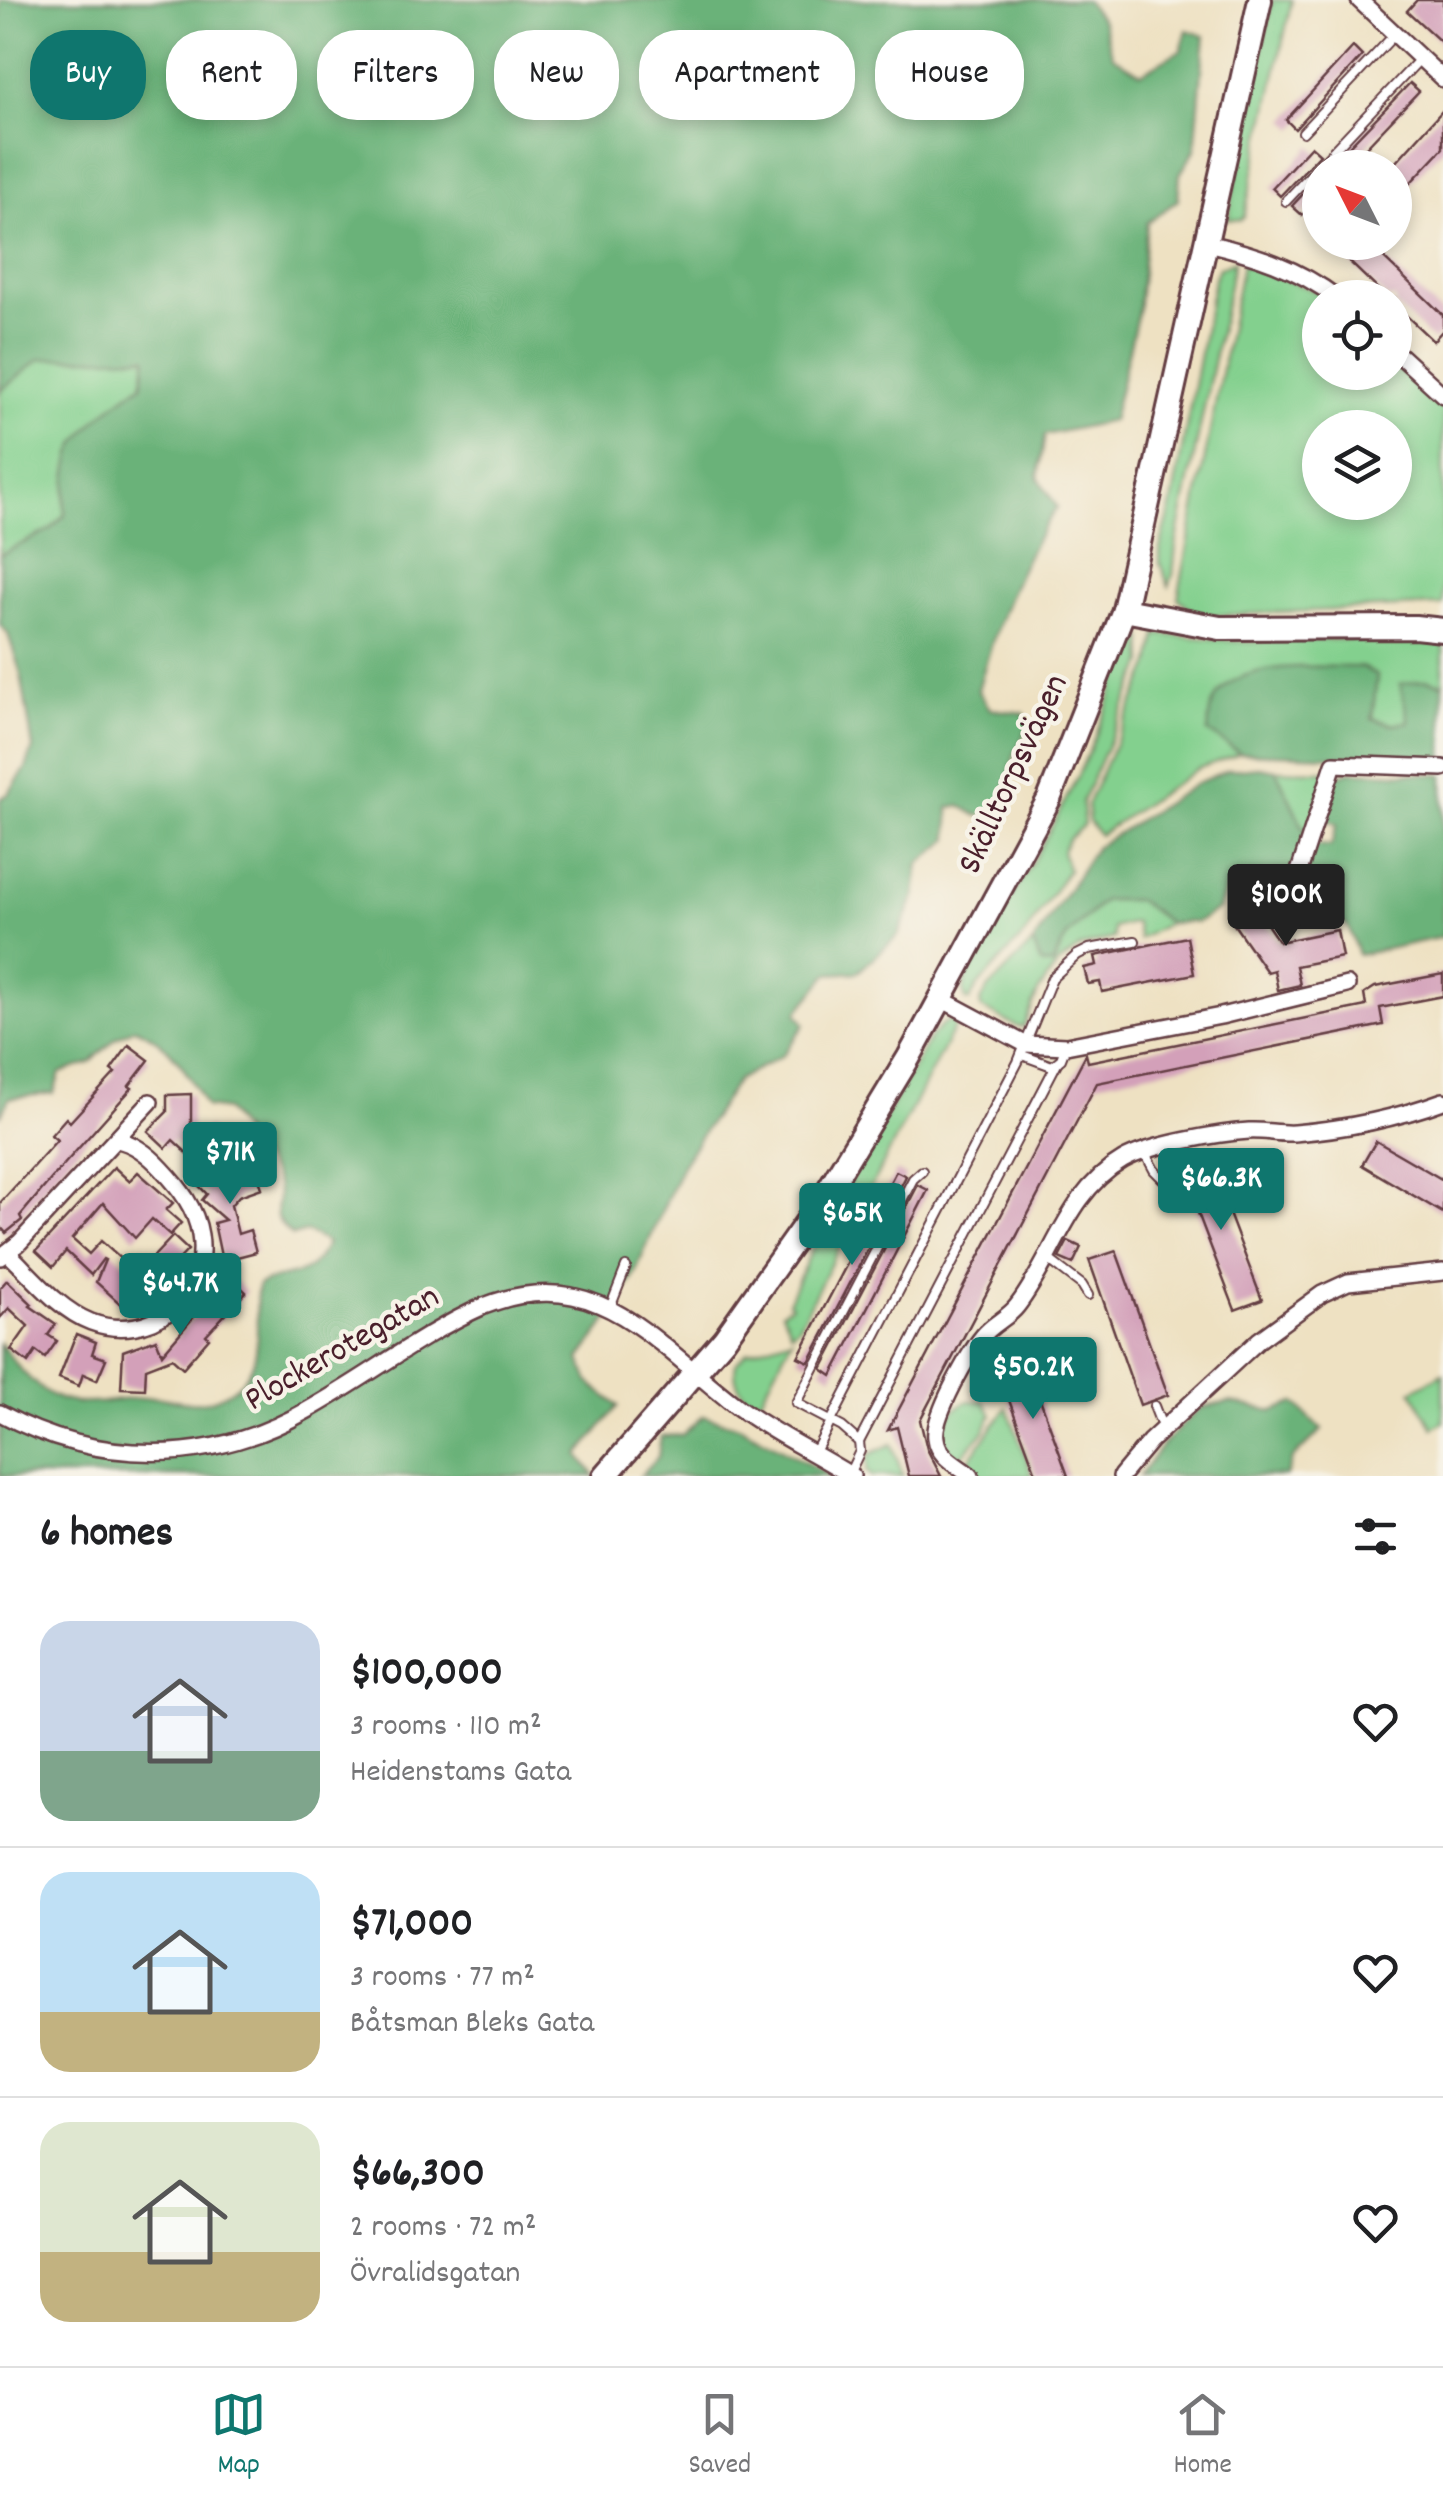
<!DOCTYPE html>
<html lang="en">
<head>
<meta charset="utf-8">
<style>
	:root { --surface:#fff; --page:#f6f6f6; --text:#202124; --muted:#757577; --line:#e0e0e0; --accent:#0f766e }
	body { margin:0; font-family:Dekko,sans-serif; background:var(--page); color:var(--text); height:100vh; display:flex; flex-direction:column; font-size:38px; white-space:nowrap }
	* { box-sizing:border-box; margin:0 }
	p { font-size:32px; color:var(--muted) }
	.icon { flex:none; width:55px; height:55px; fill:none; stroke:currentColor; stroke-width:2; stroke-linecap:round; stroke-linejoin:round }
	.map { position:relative; height:1476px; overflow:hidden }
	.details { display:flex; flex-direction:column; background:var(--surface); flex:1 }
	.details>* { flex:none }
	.top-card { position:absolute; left:30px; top:30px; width:1385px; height:90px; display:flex; gap:20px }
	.needle { width:65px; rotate:312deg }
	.controls { position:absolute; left:1302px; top:150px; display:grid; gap:20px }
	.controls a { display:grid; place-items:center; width:110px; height:110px; border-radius:50%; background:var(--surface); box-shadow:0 5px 15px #0003; font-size:50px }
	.price { position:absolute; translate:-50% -85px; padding:0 22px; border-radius:10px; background:var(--accent); color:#fff; font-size:32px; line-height:65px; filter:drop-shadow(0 2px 5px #0008) }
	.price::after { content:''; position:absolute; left:50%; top:60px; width:30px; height:22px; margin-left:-15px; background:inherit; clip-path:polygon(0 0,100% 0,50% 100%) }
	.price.on { background:#222; color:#fff }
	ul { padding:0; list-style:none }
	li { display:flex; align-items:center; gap:30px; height:250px; padding:0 40px }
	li+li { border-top:2px solid var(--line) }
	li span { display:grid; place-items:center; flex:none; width:280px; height:200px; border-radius:30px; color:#555 }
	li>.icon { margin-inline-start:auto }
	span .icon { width:120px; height:120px; fill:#fffc; stroke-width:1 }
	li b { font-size:42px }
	h2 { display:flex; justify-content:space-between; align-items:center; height:120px; padding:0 40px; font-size:42px }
	.chip { padding:0 35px; border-radius:40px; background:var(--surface); box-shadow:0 5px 15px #0003; font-size:35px; line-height:90px }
	.chip.on { background:var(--accent); color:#fff }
	.menu { display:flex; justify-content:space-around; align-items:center; height:140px; border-top:2px solid var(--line); background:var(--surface); font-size:28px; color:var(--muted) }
	.menu a { display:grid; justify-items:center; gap:5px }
	.menu .on { color:var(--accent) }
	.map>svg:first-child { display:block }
	.green { fill:#83d08e; stroke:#66785c; stroke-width:2.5; fill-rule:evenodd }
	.forest { fill:#6ab279; stroke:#5a6852; stroke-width:2.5 }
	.building { fill:#d3a0b9 }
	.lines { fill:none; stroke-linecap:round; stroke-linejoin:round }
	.lane-casing { stroke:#633c42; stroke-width:12 }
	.street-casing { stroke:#633c42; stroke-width:20 }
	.secondary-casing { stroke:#633c42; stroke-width:28 }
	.lane { stroke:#fff; stroke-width:8 }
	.street { stroke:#fff; stroke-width:15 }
	.secondary { stroke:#fff; stroke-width:22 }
	.labels { text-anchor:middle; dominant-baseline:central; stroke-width:9; stroke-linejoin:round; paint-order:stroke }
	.street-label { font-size:35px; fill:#4a1f2b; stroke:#f7f3e8 }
</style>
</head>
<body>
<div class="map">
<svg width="1443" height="1476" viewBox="0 0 1443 1476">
	<rect width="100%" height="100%" fill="#f7f3e8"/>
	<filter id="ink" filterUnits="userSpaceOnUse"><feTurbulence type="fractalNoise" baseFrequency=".01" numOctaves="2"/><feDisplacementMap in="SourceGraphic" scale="20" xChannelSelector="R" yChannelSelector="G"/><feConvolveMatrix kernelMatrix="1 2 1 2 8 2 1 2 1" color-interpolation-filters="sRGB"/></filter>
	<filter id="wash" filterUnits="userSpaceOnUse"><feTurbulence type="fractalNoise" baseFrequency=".0048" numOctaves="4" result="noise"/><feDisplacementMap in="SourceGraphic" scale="40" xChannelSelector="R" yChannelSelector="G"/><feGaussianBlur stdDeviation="2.25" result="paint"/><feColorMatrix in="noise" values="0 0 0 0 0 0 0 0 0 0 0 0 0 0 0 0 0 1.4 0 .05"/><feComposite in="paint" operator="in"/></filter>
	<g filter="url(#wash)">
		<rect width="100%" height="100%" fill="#eee1c2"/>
		<g class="green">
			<path d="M1272 0H1292L1244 217 1241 220 1228 219Z"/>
			<path d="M1234 261 1176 545 1173 575 1169 586 1160 564V548L1171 508 1214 279 1219 268Z"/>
			<path d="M1242 264 1319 292 1325 297 1320 298V372H1395V362L1443 407V605L1199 616 1178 598ZM1320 428H1395V502H1320Z"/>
			<path d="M109 356H147L142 385C119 399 92 421 77 444 68 458 64 498 65 515L51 529 0 555V391L39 359Z"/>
			<path d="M1157 634 1249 642 1423 637 1443 639V684L1426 680 1409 723 1391 724 1372 718 1377 677 1208 732 1240 753 1197 769 1099 835 1089 822 1087 805 1151 664Z"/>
			<path d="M1143 637 1144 663 1082 802 1084 825 1068 839 1062 851 1068 870 1026 933 977 987 969 1001 966 1000 963 992 968 973C1016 888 1070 805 1105 712 1115 687 1121 654 1143 637Z"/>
			<path d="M1276 770 1328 771 1307 836Z"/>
			<path d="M1104 900H1138L1169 923 1139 939 1135 922 1113 928 1114 938 1081 947 1057 965 1038 992 1024 1027H1018L981 1008 980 1002 988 989 1033 943 1041 964 1053 965 1067 936Z"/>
			<path d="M954 1019 956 1024 798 1327 791 1332 782 1312 791 1305 788 1302 821 1230 930 1038 943 1024Z"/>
			<path d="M792 1338 760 1401 756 1403C741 1395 732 1380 736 1363L747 1352Z"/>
			<path d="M1443 1373V1422L1433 1428 1412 1391Z"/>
			<path d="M968 1401H984L992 1415 984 1431 957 1461 943 1453C941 1427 944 1413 968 1401Z"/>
			<path d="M1007 1407 1033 1476H949L967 1462Z"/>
			<path d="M892 1444 903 1476H871L867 1471 868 1455Z"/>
		</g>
		<g class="forest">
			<path d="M0 0H1086L1102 21 1113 56 1141 73 1181 50 1187 30 1205 36 1195 150 1180 174 1178 200 1147 223 1138 312 1112 421 1045 435 1038 477 1057 507C1017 565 997 622 978 690L990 709 1024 713 1029 725 1015 754 1000 810 978 816 959 805 949 808V840L919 864 915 896 898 936 858 972 828 974 797 1013 805 1024 783 1055 737 1080 682 1165 636 1271 608 1320 580 1359 589 1382 618 1406 579 1455 595 1476H0V1343C14 1362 32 1386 55 1397 87 1412 128 1394 162 1398 174 1399 189 1404 201 1402 215 1400 232 1392 242 1381 267 1354 252 1317 258 1285 293 1267 304 1287 327 1243L307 1232 292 1236C265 1212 282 1210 277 1185 274 1170 237 1127 226 1110L206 1107C188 1073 172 1043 135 1028L115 1039 90 1063 60 1073 54 1093 9 1098 0 1117V799L8 794 26 768 33 748 21 674 8 634 0 625V555L51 529 65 515C64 498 68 458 76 444 91 421 119 399 142 385L147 357 40 359 0 391Z"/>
			<path d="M1363 667 1377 676 1372 718 1391 724 1409 722 1400 684 1426 680 1443 684V760L1240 753 1208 732C1209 725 1208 716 1211 708 1227 656 1320 668 1363 667Z"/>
			<path d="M1259 767 1276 770 1307 836 1293 871H1277L1263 881 1227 886 1219 909 1197 922 1169 923 1138 900H1104L1067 936 1052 965 1041 964 1033 943 1096 847 1199 782 1228 770Z"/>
			<path d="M1349 771 1443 775V937L1358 955 1348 926 1331 914 1309 917 1294 898 1312 844 1331 846 1337 824 1325 820 1322 815 1334 778Z"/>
			<path d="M1230 1402 1273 1411 1295 1403 1322 1430 1292 1459 1286 1476H1139L1163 1444 1200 1408Z"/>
			<path d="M703 1416 739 1426 831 1476H640L658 1457 661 1436 682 1435Z"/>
		</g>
		<g id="blocks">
			<g class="building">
				<path d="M1417 0H1443V44L1407 11Z"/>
				<path d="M1353 47 1362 56 1295 129 1286 120Z"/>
				<path d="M1410 83 1419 91 1367 146 1346 168H1328Z"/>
				<path d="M1443 110V148L1395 199V163Z"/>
				<path d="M1311 146 1320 154 1280 196 1272 188Z"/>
				<path d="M1320 176V196L1302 215 1292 206Z"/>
				<path d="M1329 242H1367L1443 315V330L1433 341 1395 305V298H1387Z"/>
				<path d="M1256 908 1279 942 1337 930 1342 957 1296 966 1300 985 1278 990 1274 970 1267 972 1233 923Z"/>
				<path d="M1187 937 1194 974 1102 992 1100 982 1088 984 1084 968 1097 965 1095 956Z"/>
				<path d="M1443 974V996L1380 1008 1383 1025 1097 1083 920 1420 927 1449 941 1476H909L897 1427 888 1430 1086 1054 1088 1062 1366 1006 1364 994 1375 987Z"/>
				<path d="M129 1045 149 1060 129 1086 132 1088 52 1178 20 1216 22 1220 6 1233 0 1226V1203L57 1140 51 1135 66 1118 70 1122 115 1073 111 1070Z"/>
				<path d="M191 1094V1144L207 1127 224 1143 202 1167 173 1140 166 1148 148 1131 167 1112V1095Z"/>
				<path d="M1376 1141 1443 1180V1213L1362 1165Z"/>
				<path d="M1207 1156 1262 1300 1235 1310 1180 1166Z"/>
				<path d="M253 1163 262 1188 239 1196 231 1205 238 1234 250 1230 256 1252 222 1261 214 1223 225 1220 202 1200 207 1194 194 1181 208 1166 221 1179 227 1173Z"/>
				<path d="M114 1167 129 1181 138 1172 173 1203 166 1210 181 1223 170 1235 152 1219 135 1238 103 1203 72 1239 89 1254 101 1241 137 1274 173 1236 188 1250 164 1275 161 1272 132 1303 128 1302 125 1308 96 1282 105 1260 103 1259 91 1275 66 1251 53 1267 36 1251Z"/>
				<path d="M896 1171 906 1176 809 1362 798 1357Z"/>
				<path d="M918 1185 928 1190 832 1376 822 1369Z"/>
				<path d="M1068 1241 1081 1247 1073 1264 1059 1258Z"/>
				<path d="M1116 1251 1168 1395 1140 1405 1089 1260Z"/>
				<path d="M229 1276 246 1292 206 1335 209 1338 183 1368 172 1358 146 1368 145 1389 121 1388 123 1351 156 1339 162 1354Z"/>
				<path d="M7 1280 32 1304 30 1306 56 1324 48 1335 57 1341 45 1358 36 1351 28 1363 11 1350 28 1326 9 1308 0 1318V1288Z"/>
				<path d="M76 1334 96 1342 92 1354 106 1359 97 1380 83 1374 79 1386 59 1378Z"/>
				<path d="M1027 1363 1068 1476H1037L999 1373Z"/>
			</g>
		</g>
	</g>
	<g filter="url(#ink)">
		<use href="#blocks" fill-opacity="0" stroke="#633c42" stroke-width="2.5"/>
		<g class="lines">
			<g class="lane-casing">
				<g id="lane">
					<path d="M1303 132 1395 34"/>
					<path d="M1286 201 1420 59"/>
					<path d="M1022 1055 1052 1066 1061 1059 1066 1046"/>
					<path d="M1145 1153 1154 1170 1183 1199"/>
					<path d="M1048 1259 1082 1285 1088 1295"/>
					<path d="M610 1308 626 1267"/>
					<path d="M1154 1406 1163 1429"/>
					<path d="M859 1442 1057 1063"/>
					<path d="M814 1454 1018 1062 1052 978 1077 955 1089 949 1135 941"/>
					<path d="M849 1474 860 1451 859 1442 842 1427 796 1403 913 1179 922 1171"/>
				</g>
			</g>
			<g class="street-casing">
				<g id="street">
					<path d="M1359 0 1443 79"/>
					<path d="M1207 243C1254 254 1298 268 1337 298"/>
					<path d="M1395 351 1443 395"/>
					<path d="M1288 905 1334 764 1443 768"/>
					<path d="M941 999 1025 1044 1066 1046 1221 1016 1347 985"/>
					<path d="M8 1253C32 1276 59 1310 91 1322 150 1344 210 1297 200 1235 196 1208 179 1187 162 1169 150 1156 134 1143 117 1140"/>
					<path d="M1 1257 19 1243 150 1102"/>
					<path d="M0 1413C97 1466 210 1466 306 1411 366 1378 421 1334 484 1306 600 1261 656 1346 739 1408 775 1434 815 1453 852 1476"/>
					<path d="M971 1476C957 1465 938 1457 936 1438 932 1417 969 1353 983 1336 992 1324 1008 1318 1017 1306 1055 1257 1066 1193 1123 1160 1149 1145 1218 1133 1249 1131 1264 1130 1279 1134 1294 1133 1343 1129 1397 1118 1443 1101"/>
					<path d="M1121 1476 1150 1441 1259 1340 1322 1294 1348 1282 1443 1272"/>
				</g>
			</g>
			<g class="secondary-casing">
				<g id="secondary">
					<path d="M1124 610 1220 628 1415 627 1443 630"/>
					<path d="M605 1476 724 1339 821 1202 909 1057 1049 799 1124 610 1260 0"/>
				</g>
			</g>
			<use href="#lane" class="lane"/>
			<use href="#street" class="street"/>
			<use href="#secondary" class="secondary"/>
		</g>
	</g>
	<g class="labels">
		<g class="street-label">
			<text transform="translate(1015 775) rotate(-65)">Skälltorpsvägen</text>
			<text transform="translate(343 1350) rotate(-30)">Plockerotegatan</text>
		</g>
	</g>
</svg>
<div class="controls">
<a><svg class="needle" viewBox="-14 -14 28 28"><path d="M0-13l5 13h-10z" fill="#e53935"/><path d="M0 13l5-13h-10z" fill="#757577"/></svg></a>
<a><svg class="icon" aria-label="locate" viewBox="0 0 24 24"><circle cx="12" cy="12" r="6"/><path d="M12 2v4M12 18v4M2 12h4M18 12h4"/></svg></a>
<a><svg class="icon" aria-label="layers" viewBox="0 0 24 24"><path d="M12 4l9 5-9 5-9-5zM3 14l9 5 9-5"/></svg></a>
</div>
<b class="price on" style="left:1286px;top:949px">$100K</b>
<b class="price" style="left:230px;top:1207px">$71K</b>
<b class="price" style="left:1221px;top:1233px">$66.3K</b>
<b class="price" style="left:852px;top:1268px">$65K</b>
<b class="price" style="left:180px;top:1338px">$64.7K</b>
<b class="price" style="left:1033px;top:1422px">$50.2K</b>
<div class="top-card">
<a class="chip on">Buy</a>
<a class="chip">Rent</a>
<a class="chip">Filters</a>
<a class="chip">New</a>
<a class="chip">Apartment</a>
<a class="chip">House</a>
</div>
</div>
<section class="details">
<h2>6 homes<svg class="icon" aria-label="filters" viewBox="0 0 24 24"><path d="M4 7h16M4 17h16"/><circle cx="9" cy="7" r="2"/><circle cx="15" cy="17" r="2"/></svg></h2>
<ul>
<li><span style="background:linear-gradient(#c9d6e8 65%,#7fa58c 0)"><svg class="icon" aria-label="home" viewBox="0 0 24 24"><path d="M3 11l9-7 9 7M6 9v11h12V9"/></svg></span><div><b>$100,000</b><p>3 rooms · 110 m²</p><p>Heidenstams Gata</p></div><svg class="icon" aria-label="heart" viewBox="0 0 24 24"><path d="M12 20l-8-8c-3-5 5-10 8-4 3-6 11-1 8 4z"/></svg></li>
<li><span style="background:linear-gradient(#bfe0f5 70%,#c2b280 0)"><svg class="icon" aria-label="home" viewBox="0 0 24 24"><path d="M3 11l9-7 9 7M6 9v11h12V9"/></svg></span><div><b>$71,000</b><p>3 rooms · 77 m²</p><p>Båtsman Bleks Gata</p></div><svg class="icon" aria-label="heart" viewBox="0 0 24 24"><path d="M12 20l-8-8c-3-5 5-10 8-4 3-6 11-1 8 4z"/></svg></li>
<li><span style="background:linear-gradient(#dfe7d0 65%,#c2b280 0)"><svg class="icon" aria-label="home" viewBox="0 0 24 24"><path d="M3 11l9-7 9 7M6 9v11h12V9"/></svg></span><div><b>$66,300</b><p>2 rooms · 72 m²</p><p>Övralidsgatan</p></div><svg class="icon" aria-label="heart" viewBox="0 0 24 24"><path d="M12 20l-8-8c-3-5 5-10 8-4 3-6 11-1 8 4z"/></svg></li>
</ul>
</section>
<nav class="menu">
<a class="on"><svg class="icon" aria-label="map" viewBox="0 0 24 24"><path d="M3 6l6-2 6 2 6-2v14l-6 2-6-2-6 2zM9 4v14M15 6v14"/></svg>Map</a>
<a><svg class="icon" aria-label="saved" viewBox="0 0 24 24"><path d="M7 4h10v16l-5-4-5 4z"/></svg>Saved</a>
<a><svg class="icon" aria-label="home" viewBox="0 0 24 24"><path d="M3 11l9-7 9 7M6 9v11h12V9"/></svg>Home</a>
</nav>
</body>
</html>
